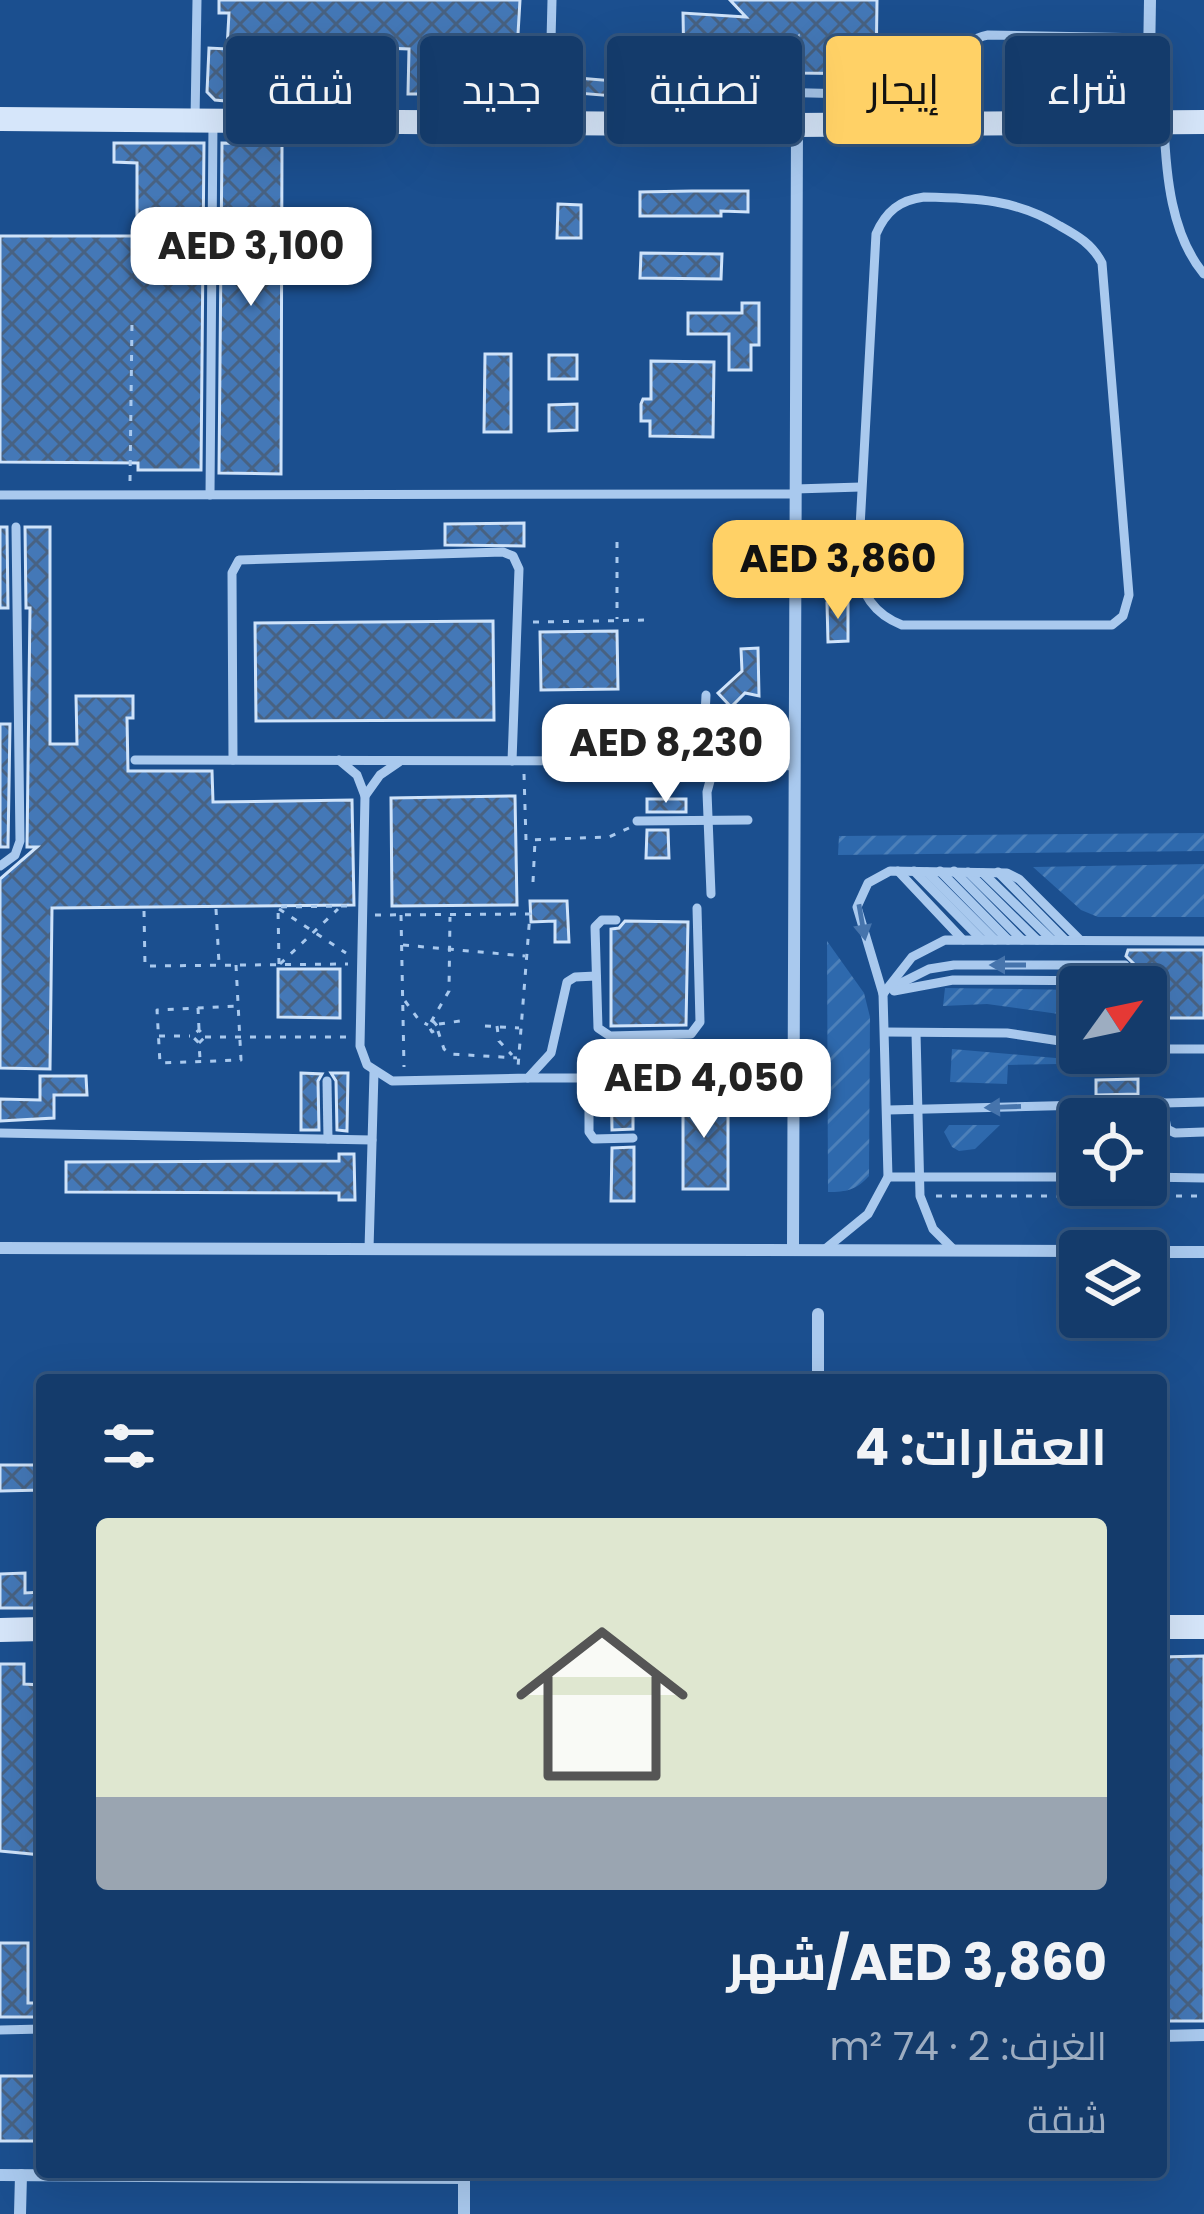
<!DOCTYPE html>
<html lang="ar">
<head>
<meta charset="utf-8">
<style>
	:root { --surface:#143b6b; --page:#1d4271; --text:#f1f3f6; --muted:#9dadc1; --line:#33557e; --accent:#ffd166 }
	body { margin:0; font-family:Poppins,Cairo,sans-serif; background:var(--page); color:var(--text); direction:rtl; height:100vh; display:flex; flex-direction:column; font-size:45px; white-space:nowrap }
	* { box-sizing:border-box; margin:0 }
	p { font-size:39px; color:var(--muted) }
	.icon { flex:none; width:66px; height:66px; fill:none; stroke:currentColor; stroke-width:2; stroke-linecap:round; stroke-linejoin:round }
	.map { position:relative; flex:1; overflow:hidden; direction:ltr }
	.panel { position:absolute; left:36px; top:1374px; width:1131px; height:804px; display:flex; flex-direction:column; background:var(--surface); border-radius:12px; box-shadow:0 12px 48px #0002,0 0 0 3px var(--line); direction:rtl }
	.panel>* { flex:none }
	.guide { position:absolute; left:36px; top:36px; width:1134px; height:108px; direction:rtl; display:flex; gap:24px }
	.needle { width:78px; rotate:57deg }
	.controls { position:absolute; left:1059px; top:966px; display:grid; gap:24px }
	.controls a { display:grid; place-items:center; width:108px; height:108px; border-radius:12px; background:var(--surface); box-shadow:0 12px 48px #0002,0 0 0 3px var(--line); font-size:60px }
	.price { position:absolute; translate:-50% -102px; padding:0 27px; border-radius:24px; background:#fff; color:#222; font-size:39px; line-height:78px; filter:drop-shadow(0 3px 6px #0008) }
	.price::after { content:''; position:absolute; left:50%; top:72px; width:36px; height:27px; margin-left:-18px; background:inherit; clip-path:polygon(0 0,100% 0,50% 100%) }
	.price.on { background:var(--accent); color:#111 }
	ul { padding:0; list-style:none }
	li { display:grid; align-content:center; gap:24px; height:636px; padding:0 60px }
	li+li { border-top:3px solid var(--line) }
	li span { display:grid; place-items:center; height:372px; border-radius:12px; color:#555 }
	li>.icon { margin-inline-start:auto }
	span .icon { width:216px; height:216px; fill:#fffc; stroke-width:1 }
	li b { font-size:51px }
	h2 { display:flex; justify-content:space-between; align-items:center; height:144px; padding:0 60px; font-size:51px }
	.chip { padding:0 42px; border-radius:12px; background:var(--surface); box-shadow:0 12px 48px #0002,0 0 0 3px var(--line); font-size:42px; line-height:108px }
	.chip.on { background:var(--accent); color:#111 }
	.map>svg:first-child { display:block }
	.garden { fill:url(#garden-furrows) }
	.building { fill:url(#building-cross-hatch); stroke:#cfe3fa; stroke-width:3 }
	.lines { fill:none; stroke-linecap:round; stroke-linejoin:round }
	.path { stroke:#a9c9ee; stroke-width:3; stroke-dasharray:6 9; stroke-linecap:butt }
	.service { stroke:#a9c9ee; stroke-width:9 }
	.minor { stroke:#a9c9ee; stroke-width:12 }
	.secondary { stroke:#d6e6fa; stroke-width:24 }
	.oneway { fill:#4674ac }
</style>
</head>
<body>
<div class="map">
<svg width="1204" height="2214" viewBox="0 0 1204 2214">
	<defs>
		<pattern id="garden-furrows" width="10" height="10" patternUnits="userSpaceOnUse" patternTransform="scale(3)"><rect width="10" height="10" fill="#2e69ad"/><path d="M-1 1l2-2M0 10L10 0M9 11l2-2" fill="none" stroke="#4d80b9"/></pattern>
		<pattern id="building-cross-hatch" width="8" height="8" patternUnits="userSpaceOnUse" patternTransform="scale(3)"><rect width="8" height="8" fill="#4478b7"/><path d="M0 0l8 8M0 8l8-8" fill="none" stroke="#486282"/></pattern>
	</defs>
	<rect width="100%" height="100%" fill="#1b4f8f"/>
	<g class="garden">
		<path d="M1204 833V851L838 855 839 836Z"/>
		<path d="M1204 864V917H1098L1081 910 1033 867Z"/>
		<path d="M827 941 864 993 870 1017 869 1176C856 1190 847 1192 828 1192Z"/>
		<path d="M945 988 1080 990V1017L987 1004 943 1006Z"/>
		<path d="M952 1049 1112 1063 1008 1065 1007 1084 950 1082Z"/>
		<path d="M949 1125H1000L975 1149 959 1151 952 1147 944 1132Z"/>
	</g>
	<g class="building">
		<path d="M219 0H520L514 102H496L497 72 459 71V94H408L409 49 306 45 305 76 380 78 379 95 260 92V104L215 100 207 92 209 48 227 49 229 13H219Z"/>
		<path d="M730 0H877L876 74 797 73 798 37 773 60 751 36 748 74 684 69 683 13 746 17Z"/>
		<path d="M1095 59 1119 60 1118 95 1110 104 1094 103Z"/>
		<path d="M578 78 615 81 613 96 577 93Z"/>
		<path d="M114 143H204L201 470H138V463L0 462V236H137V163L114 162Z"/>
		<path d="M222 143 282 144 281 474 219 473Z"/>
		<path d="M692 191H748V212L721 211V216H640V192Z"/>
		<path d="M558 204 581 205V238H557Z"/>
		<path d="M641 253 722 254 721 279 640 278Z"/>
		<path d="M742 303H759V345H751V370H729V334H688V313H742Z"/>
		<path d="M485 354H511V432H484Z"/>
		<rect x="549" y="355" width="28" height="24"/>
		<path d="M651 361 714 362 713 437 650 436V421H641V404L643 399H651Z"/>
		<path d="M577 404V430L549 431V405Z"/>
		<path d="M524 523V546L445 545V524Z"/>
		<path d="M0 527H7L8 608H0Z"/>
		<path d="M25 527H50V744H77L76 696H133V718H127L128 771H212L213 802 352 800 354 905 52 908 50 1069 0 1068V879L37 847H27L30 608H26Z"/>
		<path d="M848 602V641L828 642 827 603Z"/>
		<path d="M493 621 494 720 256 721 255 623Z"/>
		<path d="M617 631 618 689 541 690 540 632Z"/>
		<path d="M758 648 759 696 745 693 731 707 718 693 742 671 741 649Z"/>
		<path d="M0 724H10L8 847H0Z"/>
		<path d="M515 796 517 905 392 906 391 798Z"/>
		<rect x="647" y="799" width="39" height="13"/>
		<path d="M647 830H668L669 858H646Z"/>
		<path d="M530 901H567L569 942H555V921L531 922Z"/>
		<path d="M625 921 688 922 686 1025 611 1026V929L619 928Z"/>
		<path d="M1128 950H1204V1018H1146V987H1135L1137 980 1130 972 1134 964 1126 956Z"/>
		<path d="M278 969H340V1018L278 1017Z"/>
		<path d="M691 1043V1073H637V1044Z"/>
		<path d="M301 1073 322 1074 318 1081 319 1130H301Z"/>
		<path d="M331 1073H348L347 1131 337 1130 336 1081Z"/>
		<path d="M611 1075H633V1129L612 1130Z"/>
		<path d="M40 1076H86L87 1095H54V1118L0 1121V1099L40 1100Z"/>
		<path d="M1138 1079V1094L1096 1095V1080Z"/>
		<path d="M683 1086H711V1111H728V1189H683Z"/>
		<path d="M634 1147V1201H611L612 1148Z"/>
		<path d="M339 1154H354L355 1200H339V1193L66 1192V1162L339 1161Z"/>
		<path d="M0 1465H42V1490L0 1491Z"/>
		<path d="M25 1573V1593L42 1592V1608H0V1574Z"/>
		<path d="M1204 1656V2021H1161V1657Z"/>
		<path d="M0 1664H24V1684L42 1685V1855L0 1851Z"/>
		<path d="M0 1943H28V2003H37V2017H0Z"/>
		<rect x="0" y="2076" width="42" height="65"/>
	</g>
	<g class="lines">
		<g class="path">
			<path d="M130 481 132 321"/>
			<path d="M617 542V619"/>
			<path d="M533 622 651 620"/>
			<path d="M524 774 526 840 609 837 629 828"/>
			<path d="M533 882 535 841"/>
			<path d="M216 909 219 963"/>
			<path d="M279 909 346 953"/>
			<path d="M144 911 145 966 348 964"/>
			<path d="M375 915 530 914 518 1067"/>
			<path d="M401 915 404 1067"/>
			<path d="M403 945 525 956"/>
			<path d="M279 964 278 907 349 906"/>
			<path d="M280 964 338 909"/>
			<path d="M236 965 241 1060 160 1063 157 1010 238 1006"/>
			<path d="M405 1001 419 1020 428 1025"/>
			<path d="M198 1008 199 1029"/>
			<path d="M433 1021 439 1028 432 1032 428 1025Z"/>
			<path d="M431 1022 449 991 450 917"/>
			<path d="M439 1024 460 1021"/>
			<path d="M485 1026 519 1028"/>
			<path d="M497 1026 499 1041 512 1055"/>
			<path d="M438 1031 444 1049 451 1054 517 1058"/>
			<path d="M159 1036H190"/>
			<path d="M205 1037H347"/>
			<path d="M199 1043 205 1037 199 1030 192 1036 199 1043 200 1059"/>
			<path d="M936 1196H1204"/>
		</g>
		<g class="service">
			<path d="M195 120 197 0"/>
			<path d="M719 120 723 103 736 91 850 94 861 102 862 124"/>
			<path d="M549 121 552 0"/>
			<path d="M961 121C960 90 948 42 988 35L1149 38"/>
			<path d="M1164 125C1166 174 1171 235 1204 274"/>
			<path d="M924 197C975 198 1016 199 1060 226 1078 236 1092 244 1102 263L1129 595 1123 616 1112 625H902C874 614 860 594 858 564L876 234C886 211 900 200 924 197Z"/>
			<path d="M795 489 861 487"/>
			<path d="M0 495 795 494"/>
			<path d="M210 495 213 122"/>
			<circle cx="706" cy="762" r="9"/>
			<path d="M698 758 704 735 706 695"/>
			<path d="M135 760 697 761"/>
			<path d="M233 760 232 573 239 560 503 552 513 556 519 569 512 761"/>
			<path d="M339 760 357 775 365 796 360 1046 367 1065 392 1081 528 1078 551 1053 567 982 575 977 596 976"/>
			<path d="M715 762 794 766"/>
			<path d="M365 796 380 775 399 762"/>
			<path d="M637 821 748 820"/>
			<path d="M0 866 15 855 20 841 16 527"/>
			<path d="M898 871 963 940"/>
			<path d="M914 871 982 940"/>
			<path d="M940 871 1008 940"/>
			<path d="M954 871 1022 940"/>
			<path d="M927 872 995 940"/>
			<path d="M968 872 1037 940"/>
			<path d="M998 872 1065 940"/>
			<path d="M983 873 1052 940"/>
			<path d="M711 894 707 792 714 766"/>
			<path d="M616 920H602L595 927 598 1028 610 1036 691 1034 700 1022 697 908"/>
			<path d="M893 987 929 969 954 965H1125"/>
			<path d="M894 991 953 980 1128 981"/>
			<path d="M883 994 912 957 945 940 1204 941"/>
			<path d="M885 1032 1007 1033 1080 1044"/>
			<path d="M916 1033 920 1196 933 1229 954 1250"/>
			<path d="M1146 1049H1204"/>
			<path d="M628 1056 594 1057 589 1061V1132L594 1139 633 1138"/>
			<path d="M528 1078H588"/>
			<path d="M327 1081 328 1139"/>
			<path d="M1162 1102 1167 1129 1175 1133 1204 1132"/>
			<path d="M888 1110 1204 1102"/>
			<path d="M0 1133 372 1140"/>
			<path d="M888 1177H1080"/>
			<path d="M1146 1177 1204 1178"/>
			<path d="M369 1249 374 1072"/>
			<path d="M824 1250 868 1214 888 1177 883 994 857 907 868 883 890 871 1007 873 1019 879 1080 940"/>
			<path d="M0 2030 42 2029"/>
		</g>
		<g class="minor">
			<path d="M1148 121 1150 0"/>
			<path d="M0 1248 1080 1251"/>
			<path d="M793 1250 797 126"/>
			<path d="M1146 1252H1204"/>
			<path d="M818 1314V1380"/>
			<path d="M1161 2036 1204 2035"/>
			<path d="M464 2173V2214"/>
			<path d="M0 2175 464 2178"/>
			<path d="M20 2214 21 2175"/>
		</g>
		<g class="secondary">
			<path d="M0 119 797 125 1204 122"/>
			<path d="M1161 1627H1204"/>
			<path d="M0 1630 42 1629"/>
		</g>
	</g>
	<defs><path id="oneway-solid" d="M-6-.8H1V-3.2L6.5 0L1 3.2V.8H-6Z" transform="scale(3)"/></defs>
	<g class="oneway">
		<use href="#oneway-solid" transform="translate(862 922) rotate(80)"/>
		<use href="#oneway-solid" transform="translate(1008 965) rotate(-180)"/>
		<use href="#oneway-solid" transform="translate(1003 1107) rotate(178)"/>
	</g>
</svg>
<div class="controls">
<a><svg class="needle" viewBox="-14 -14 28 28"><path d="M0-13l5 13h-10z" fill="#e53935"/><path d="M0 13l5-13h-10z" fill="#9dadc1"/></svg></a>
<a><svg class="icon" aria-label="locate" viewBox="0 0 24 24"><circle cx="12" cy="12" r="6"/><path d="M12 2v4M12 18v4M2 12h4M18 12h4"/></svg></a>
<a><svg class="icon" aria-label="layers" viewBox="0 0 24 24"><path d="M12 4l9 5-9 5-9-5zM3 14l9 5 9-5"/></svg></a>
</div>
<b class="price" style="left:251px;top:309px">AED 3,100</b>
<b class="price on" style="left:838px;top:622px">AED 3,860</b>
<b class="price" style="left:666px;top:806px">AED 8,230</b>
<b class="price" style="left:704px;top:1141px">AED 4,050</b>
<div class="guide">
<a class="chip">شراء</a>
<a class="chip on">إيجار</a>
<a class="chip">تصفية</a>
<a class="chip">جديد</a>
<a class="chip">شقة</a>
</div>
<section class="panel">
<h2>العقارات: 4<svg class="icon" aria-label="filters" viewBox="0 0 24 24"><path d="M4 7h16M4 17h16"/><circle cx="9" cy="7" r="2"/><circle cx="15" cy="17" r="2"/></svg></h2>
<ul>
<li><span style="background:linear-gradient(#dfe7d0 75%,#9aa5b1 0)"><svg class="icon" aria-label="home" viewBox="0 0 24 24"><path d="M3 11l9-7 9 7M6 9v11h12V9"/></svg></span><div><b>AED 3,860/شهر</b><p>الغرف: 2 · 74 m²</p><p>شقة</p></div></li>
</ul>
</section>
</div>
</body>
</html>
